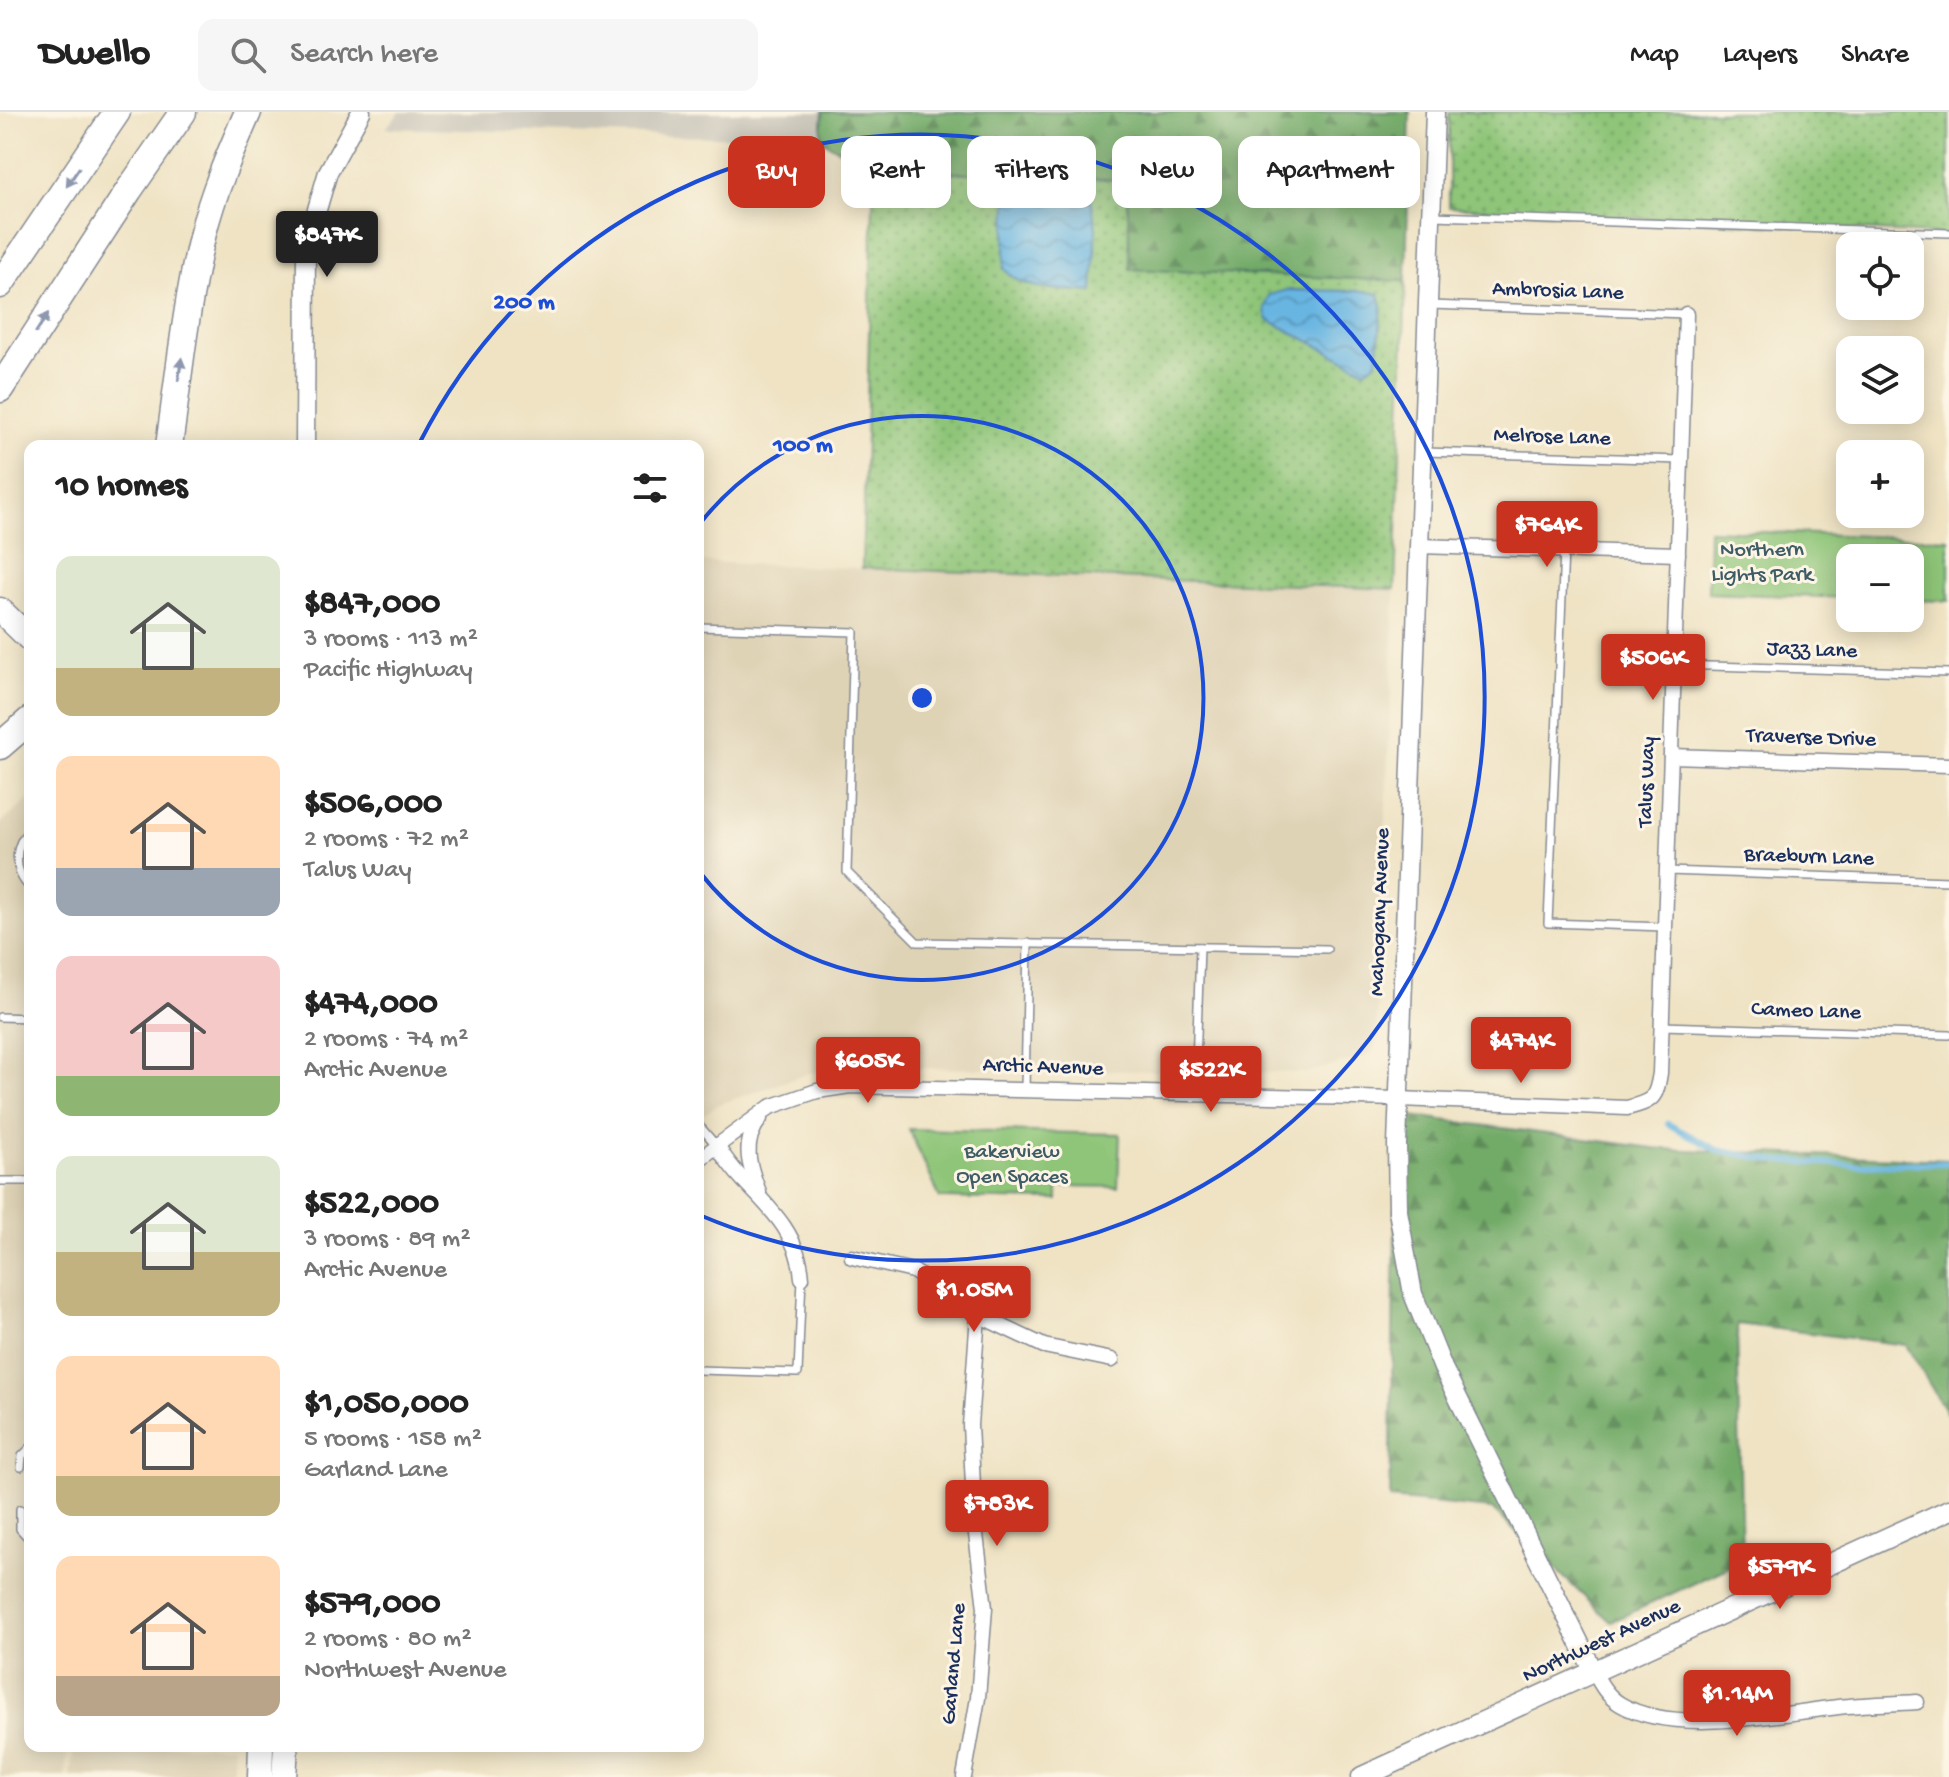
<!DOCTYPE html>
<html lang="en">
<head>
<meta charset="utf-8">
<style>
	:root { --surface:#fff; --page:#f6f6f6; --text:#222; --muted:#767676; --line:#e0e0e0; --accent:#c8321e }
	body { margin:0; font-family:"Gochi Hand",sans-serif; background:var(--page); color:var(--text); height:100vh; display:flex; flex-direction:column; font-size:30px; white-space:nowrap }
	* { box-sizing:border-box; margin:0 }
	p { font-size:26px; color:var(--muted) }
	.icon { flex:none; width:44px; height:44px; fill:none; stroke:currentColor; stroke-width:2; stroke-linecap:round; stroke-linejoin:round }
	.map { position:relative; flex:1; overflow:hidden }
	.sheet { position:absolute; left:24px; top:328px; width:680px; height:1312px; display:flex; flex-direction:column; background:var(--surface); border-radius:16px; box-shadow:0 4px 20px #0003 }
	.sheet>* { flex:none }
	.banner { position:absolute; left:728px; top:24px; width:760px; height:72px; display:flex; gap:16px }
	.buttons { position:absolute; left:1836px; top:120px; display:grid; gap:16px }
	.buttons a { display:grid; place-items:center; width:88px; height:88px; border-radius:16px; background:var(--surface); box-shadow:0 4px 20px #0003; font-size:40px }
	.price { position:absolute; translate:-50% -68px; padding:0 18px; border-radius:8px; background:var(--accent); color:#fff; font-size:26px; line-height:52px; filter:drop-shadow(0 2px 4px #0008) }
	.price::after { content:''; position:absolute; left:50%; top:48px; width:24px; height:18px; margin-left:-12px; background:inherit; clip-path:polygon(0 0,100% 0,50% 100%) }
	.price.on { background:#222; color:#fff }
	ul { padding:0; list-style:none }
	li { display:flex; align-items:center; gap:24px; height:200px; padding:0 32px }
	li span { display:grid; place-items:center; flex:none; width:224px; height:160px; border-radius:16px; color:#555 }
	li>.icon { margin-inline-start:auto }
	span .icon { width:96px; height:96px; fill:#fffc; stroke-width:1 }
	li b { font-size:34px }
	h2 { display:flex; justify-content:space-between; align-items:center; height:96px; padding:0 32px; font-size:34px }
	.pill { padding:0 28px; border-radius:16px; background:var(--surface); box-shadow:0 4px 20px #0003; font-size:28px; line-height:72px }
	.pill.on { background:var(--accent); color:#fff }
	header { display:flex; align-items:center; gap:48px; box-sizing:border-box; height:112px; padding:0 40px; background:var(--surface); border-bottom:2px solid var(--line) }
	header strong { font-size:38px }
	nav { display:flex; gap:44px; margin-inline-start:auto; font-size:28px }
	.search { width:560px; height:72px; background:var(--page); display:flex; align-items:center; gap:20px; box-sizing:border-box; padding:0 28px; border-radius:16px; color:var(--muted); font-size:30px }
	.map>svg:first-child { display:block }
	.built { fill:#dfd3b6 }
	.industrial { fill:#c8c4b8 }
	.grass { fill:url(#grass-dots); stroke:#547a6b; stroke-width:2 }
	.forest { fill:url(#forest-firs); stroke:#466c63; stroke-width:2 }
	.park { fill:#8ec578; stroke:#547a6b; stroke-width:2 }
	.water { fill:url(#water-waves); stroke:#4272a0; stroke-width:2 }
	.lines { fill:none; stroke-linecap:round; stroke-linejoin:round }
	.stream { stroke:#68b5e2; stroke-width:6 }
	.service-casing { stroke:#858991; stroke-width:10 }
	.minor-casing { stroke:#858991; stroke-width:17 }
	.tertiary-casing { stroke:#858991; stroke-width:21 }
	.secondary-casing { stroke:#858991; stroke-width:23 }
	.primary-casing { stroke:#858991; stroke-width:27 }
	.motorway-casing { stroke:#858991; stroke-width:29 }
	.service { stroke:#fff; stroke-width:7 }
	.minor { stroke:#fff; stroke-width:14 }
	.tertiary { stroke:#fff; stroke-width:18 }
	.secondary { stroke:#fff; stroke-width:20 }
	.primary { stroke:#fff; stroke-width:24 }
	.motorway { stroke:#fff; stroke-width:26 }
	.oneway { fill:#8d97ae }
	.ring { fill:none; stroke:#1d4ed8; stroke-width:4 }
	.labels { text-anchor:middle; dominant-baseline:central; stroke-width:6; stroke-linejoin:round; paint-order:stroke }
	.street-label { font-size:22px; fill:#1b2f5e; stroke:#fcf5e5 }
	.park-label { font-size:22px; fill:#3e5c66; stroke:#fcf5e5 }
	.centre { fill:#1d4ed8; stroke:#fcf5e5; stroke-width:4 }
	.ring-label { font-size:24px; text-anchor:middle; font-weight:bold; fill:#1d4ed8; stroke:#fcf5e5; stroke-width:6; stroke-linejoin:round; paint-order:stroke }
</style>
</head>
<body>
<header>
<strong>Dwello</strong>
<div class="search"><svg class="icon" aria-label="search" viewBox="0 0 24 24"><circle cx="10" cy="10" r="6"/><path d="M15 15l6 6"/></svg>Search here</div>
<nav><a>Map</a><a>Layers</a><a>Share</a></nav>
</header>
<div class="map">
<svg width="1949" height="1665" viewBox="0 0 1949 1665">
	<defs>
		<pattern id="grass-dots" width="8" height="8" patternUnits="userSpaceOnUse" patternTransform="scale(2)"><rect width="8" height="8" fill="#8ec578"/><path d="M2 2h.1M6 6h.1" fill="none" stroke="#73a066" stroke-width="1.8" stroke-linecap="round"/></pattern>
		<pattern id="forest-firs" width="22" height="20" patternUnits="userSpaceOnUse" patternTransform="scale(2)"><rect width="22" height="20" fill="#72aa68"/><path d="M5 1l3.5 6h-7zM16 11l3.5 6h-7z" fill="#5d8b59"/></pattern>
		<pattern id="water-waves" width="16" height="10" patternUnits="userSpaceOnUse" patternTransform="scale(2)"><rect width="16" height="10" fill="#68b5e2"/><path d="M0 5q4-4 8 0t8 0" fill="none" stroke="#5594ba"/></pattern>
	</defs>
	<rect width="100%" height="100%" fill="#fcf5e5"/>
	<filter id="ink" filterUnits="userSpaceOnUse"><feTurbulence type="fractalNoise" baseFrequency=".0125" numOctaves="2"/><feDisplacementMap in="SourceGraphic" scale="16" xChannelSelector="R" yChannelSelector="G"/><feConvolveMatrix kernelMatrix="1 2 1 2 8 2 1 2 1" color-interpolation-filters="sRGB"/></filter>
	<filter id="wash" filterUnits="userSpaceOnUse"><feTurbulence type="fractalNoise" baseFrequency=".006" numOctaves="4" result="noise"/><feDisplacementMap in="SourceGraphic" scale="32" xChannelSelector="R" yChannelSelector="G"/><feGaussianBlur stdDeviation="1.8" result="paint"/><feColorMatrix in="noise" values="0 0 0 0 0 0 0 0 0 0 0 0 0 0 0 0 0 1.4 0 .05"/><feComposite in="paint" operator="in"/></filter>
	<g filter="url(#wash)">
		<rect width="100%" height="100%" fill="#efe3c4"/>
		<g class="built">
			<path d="M698 450 1395 477 1376 930 1370 943 1306 961 850 955 810 961 717 993 698 1006Z"/>
			<path d="M30 687V1634H67L65 1665H0V712Z"/>
			<path d="M74 1634H233L231 1665H70Z"/>
		</g>
		<path class="industrial" d="M400 0H823L821 28 386 16Z"/>
		<g class="grass">
			<path d="M1449 0H1949V123L1449 95Z"/>
			<path d="M874 57 1127 68 1131 157 1406 169 1395 477 862 456Z"/>
		</g>
		<g class="forest">
			<path d="M823 0H1410L1406 169 1130 157 1127 68 874 57 821 28Z"/>
			<path d="M1397 1002 1661 1037 1949 1048V1305L1906 1233 1737 1212 1742 1449 1611 1510 1492 1397 1390 1387Z"/>
		</g>
		<g class="park">
			<path d="M1709 418 1949 427V489L1910 488V446H1850V486L1708 481Z"/>
			<path d="M909 1017 1120 1022 1118 1075 1058 1074V1088L940 1086Z"/>
		</g>
		<g class="water">
			<path d="M1028 72H1073L1090 80 1096 117 1093 180C1065 177 1024 181 1004 157L1008 74Z"/>
			<path d="M1287 178 1365 179 1379 182 1382 194 1377 250 1365 258 1268 208C1263 198 1265 193 1269 183Z"/>
		</g>
		<g class="lines">
			<path class="stream" d="M1668 1012 1717 1038 1772 1048 1855 1053 1949 1051"/>
		</g>
	</g>
	<g filter="url(#ink)">
		<g class="lines">
			<g class="service-casing">
				<g id="service">
					<path d="M1433 104 1949 121"/>
					<path d="M1430 193 1686 202"/>
					<path d="M1425 340 1680 348"/>
					<path d="M1564 438 1548 811 1665 815"/>
					<path d="M698 515 854 520 847 760 917 830 1327 837"/>
					<path d="M1674 553 1949 561"/>
					<path d="M30 717C13 734 13 759 30 776"/>
					<path d="M1667 759 1949 769"/>
					<path d="M0 905 30 906"/>
					<path d="M1662 914 1949 923"/>
					<path d="M1025 977 1028 831"/>
					<path d="M1195 983 1200 835"/>
					<path d="M698 1012 716 1033"/>
					<path d="M0 1069H30"/>
					<path d="M698 1258 798 1261 802 1166"/>
					<path d="M21 1355 22 1344 30 1336"/>
					<path d="M20 1397V1417L30 1428"/>
				</g>
			</g>
			<g class="minor-casing">
				<g id="minor">
					<path d="M1418 434 1678 442"/>
					<path d="M1671 644 1949 653"/>
					<path d="M716 1033C724 1045 733 1057 743 1068 771 1097 799 1123 802 1166"/>
					<path d="M698 1048 770 995 817 979 850 974 1399 987 1627 996C1653 989 1656 987 1660 961L1686 202"/>
					<path d="M759 1080C749 1054 741 1031 760 1007"/>
					<path d="M852 1145 913 1159 978 1203 1044 1234 1112 1248"/>
					<path d="M1594 1560C1601 1573 1607 1584 1620 1592 1673 1624 1778 1602 1838 1595 1864 1592 1891 1592 1917 1590"/>
					<path d="M964 1665 978 1586 985 1496 975 1414 970 1313 978 1203"/>
				</g>
			</g>
			<g class="tertiary-casing">
				<g id="tertiary">
					<path d="M1435 0 1397 1033 1398 1099 1413 1182 1443 1256 1594 1560"/>
					<path d="M305 334 306 135 328 60 361 0"/>
				</g>
			</g>
			<g class="secondary-casing">
				<path id="secondary" d="M1362 1665 1949 1398"/>
			</g>
			<g class="primary-casing">
				<g id="primary">
					<path d="M0 498 30 527"/>
					<path d="M260 1665 261 1634"/>
					<path d="M284 1665 286 1634"/>
				</g>
			</g>
			<g class="motorway-casing">
				<g id="motorway">
					<path d="M0 173 117 0"/>
					<path d="M0 277 129 78 183 0"/>
					<path d="M169 334C179 263 186 191 203 121 213 80 231 39 248 0"/>
					<path d="M0 634 30 608"/>
				</g>
			</g>
			<use href="#service" class="service"/>
			<use href="#minor" class="minor"/>
			<use href="#tertiary" class="tertiary"/>
			<use href="#secondary" class="secondary"/>
			<use href="#primary" class="primary"/>
			<use href="#motorway" class="motorway"/>
		</g>
		<defs><path id="oneway-solid" d="M-6-.8H1V-3.2L6.5 0L1 3.2V.8H-6Z" transform="scale(2)"/></defs>
		<g class="oneway">
			<use href="#oneway-solid" transform="translate(73 65) rotate(124)"/>
			<use href="#oneway-solid" transform="translate(42 211) rotate(-57)"/>
			<use href="#oneway-solid" transform="translate(180 257) rotate(-82)"/>
		</g>
	</g>
	<g class="ring">
		<path d="M698 414A282 282 0 1 1 698 758"/>
		<path d="M420 330A563 563 0 1 1 702 1104"/>
	</g>
	<g class="labels">
		<g class="street-label">
			<text transform="translate(1558 180) rotate(2)">Ambrosia Lane</text>
			<text transform="translate(1552 326) rotate(2)">Melrose Lane</text>
			<text transform="translate(1812 539) rotate(2)">Jazz Lane</text>
			<text transform="translate(1811 627) rotate(2)">Traverse Drive</text>
			<text transform="translate(1648 670) rotate(-88)">Talus Way</text>
			<text transform="translate(1809 746) rotate(2)">Braeburn Lane</text>
			<text transform="translate(1381 800) rotate(-88)">Mahogany Avenue</text>
			<text transform="translate(1806 900) rotate(2)">Cameo Lane</text>
			<text transform="translate(1043 956) rotate(2)">Arctic Avenue</text>
			<text transform="translate(1602 1530) rotate(-25)">Northwest Avenue</text>
			<text transform="translate(955 1552) rotate(-85)">Garland Lane</text>
		</g>
		<g class="park-label">
			<text x="1762" y="439">Northern<tspan x="1762" dy="25">Lights Park</tspan></text>
			<text x="1012" y="1041">Bakerview<tspan x="1012" dy="25">Open Spaces</tspan></text>
		</g>
	</g>
	<circle cx="922" cy="586" r="12" class="centre"/>
	<g class="ring-label">
		<text x="524" y="196">200 m</text>
		<text x="803" y="339">100 m</text>
	</g>
</svg>
<div class="buttons">
<a><svg class="icon" aria-label="locate" viewBox="0 0 24 24"><circle cx="12" cy="12" r="6"/><path d="M12 2v4M12 18v4M2 12h4M18 12h4"/></svg></a>
<a><svg class="icon" aria-label="layers" viewBox="0 0 24 24"><path d="M12 4l9 5-9 5-9-5zM3 14l9 5 9-5"/></svg></a>
<a>+</a>
<a>−</a>
</div>
<b class="price on" style="left:327px;top:167px">$847K</b>
<b class="price" style="left:1547px;top:457px">$764K</b>
<b class="price" style="left:1653px;top:590px">$506K</b>
<b class="price" style="left:1521px;top:973px">$474K</b>
<b class="price" style="left:868px;top:993px">$605K</b>
<b class="price" style="left:1211px;top:1002px">$522K</b>
<b class="price" style="left:974px;top:1222px">$1.05M</b>
<b class="price" style="left:997px;top:1436px">$783K</b>
<b class="price" style="left:1780px;top:1499px">$579K</b>
<b class="price" style="left:1737px;top:1626px">$1.14M</b>
<div class="banner">
<a class="pill on">Buy</a>
<a class="pill">Rent</a>
<a class="pill">Filters</a>
<a class="pill">New</a>
<a class="pill">Apartment</a>
</div>
<section class="sheet">
<h2>10 homes<svg class="icon" aria-label="filters" viewBox="0 0 24 24"><path d="M4 7h16M4 17h16"/><circle cx="9" cy="7" r="2"/><circle cx="15" cy="17" r="2"/></svg></h2>
<ul>
<li><span style="background:linear-gradient(#dfe7d0 70%,#c2b280 0)"><svg class="icon" aria-label="home" viewBox="0 0 24 24"><path d="M3 11l9-7 9 7M6 9v11h12V9"/></svg></span><div><b>$847,000</b><p>3 rooms · 113 m²</p><p>Pacific Highway</p></div></li>
<li><span style="background:linear-gradient(#ffd9b3 70%,#9aa5b1 0)"><svg class="icon" aria-label="home" viewBox="0 0 24 24"><path d="M3 11l9-7 9 7M6 9v11h12V9"/></svg></span><div><b>$506,000</b><p>2 rooms · 72 m²</p><p>Talus Way</p></div></li>
<li><span style="background:linear-gradient(#f6c9c9 75%,#8fb573 0)"><svg class="icon" aria-label="home" viewBox="0 0 24 24"><path d="M3 11l9-7 9 7M6 9v11h12V9"/></svg></span><div><b>$474,000</b><p>2 rooms · 74 m²</p><p>Arctic Avenue</p></div></li>
<li><span style="background:linear-gradient(#dfe7d0 60%,#c2b280 0)"><svg class="icon" aria-label="home" viewBox="0 0 24 24"><path d="M3 11l9-7 9 7M6 9v11h12V9"/></svg></span><div><b>$522,000</b><p>3 rooms · 89 m²</p><p>Arctic Avenue</p></div></li>
<li><span style="background:linear-gradient(#ffd9b3 75%,#c2b280 0)"><svg class="icon" aria-label="home" viewBox="0 0 24 24"><path d="M3 11l9-7 9 7M6 9v11h12V9"/></svg></span><div><b>$1,050,000</b><p>5 rooms · 158 m²</p><p>Garland Lane</p></div></li>
<li><span style="background:linear-gradient(#ffd9b3 75%,#b9a48a 0)"><svg class="icon" aria-label="home" viewBox="0 0 24 24"><path d="M3 11l9-7 9 7M6 9v11h12V9"/></svg></span><div><b>$579,000</b><p>2 rooms · 80 m²</p><p>Northwest Avenue</p></div></li>
</ul>
</section>
</div>
</body>
</html>
